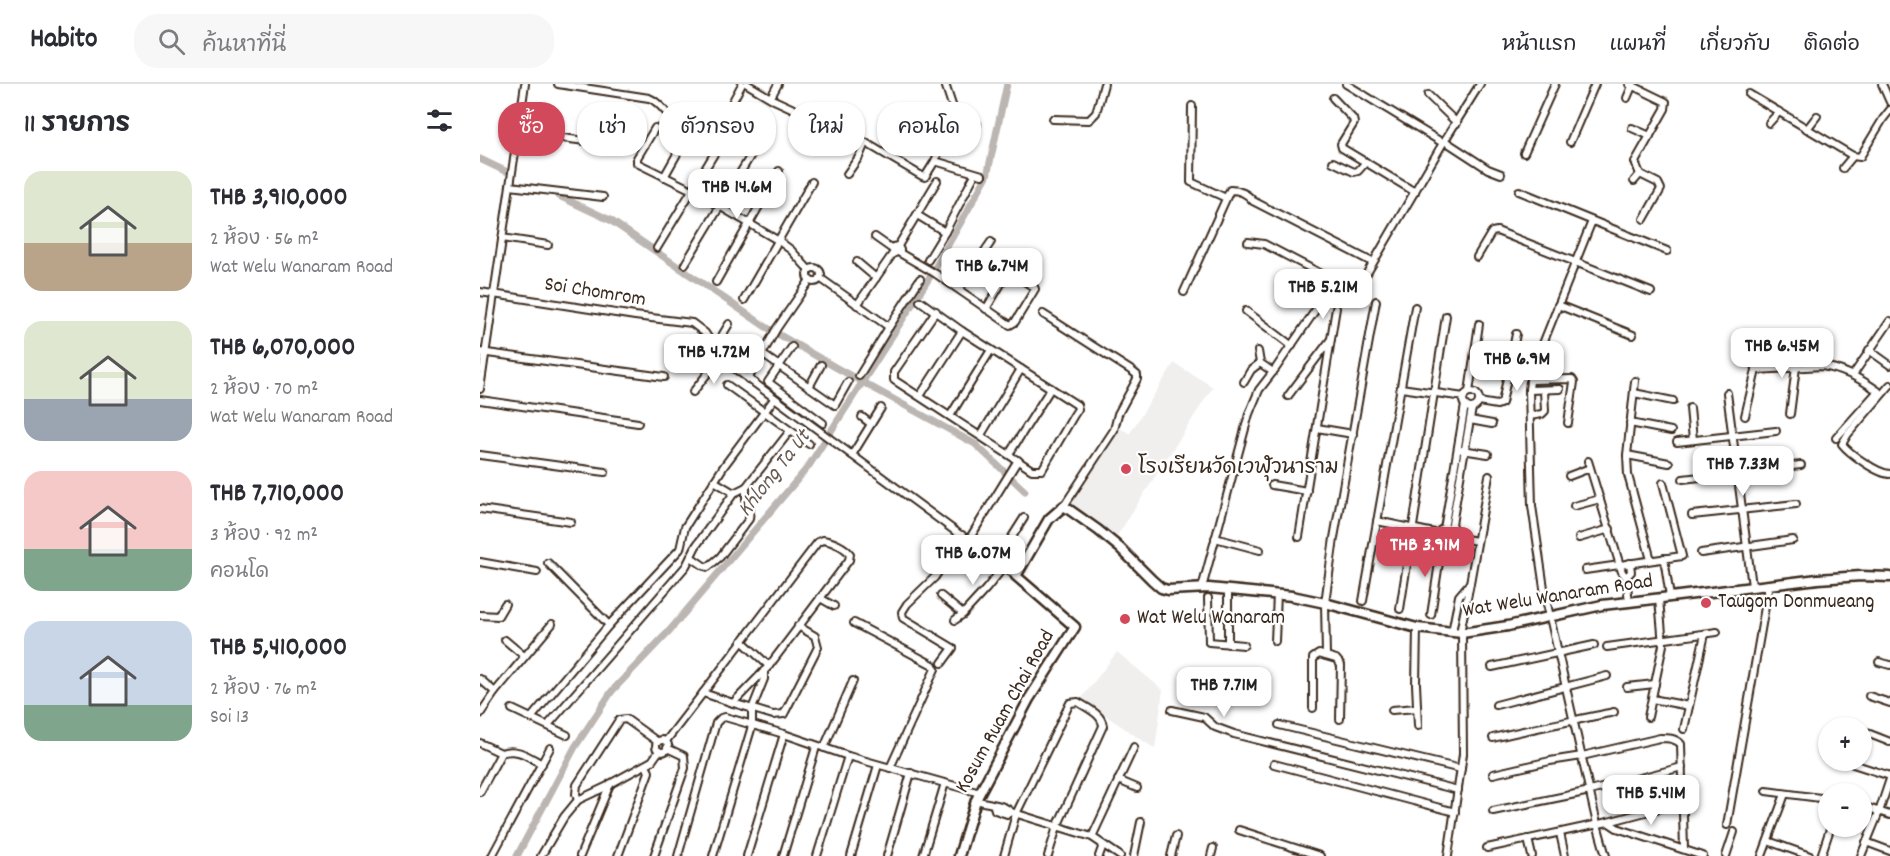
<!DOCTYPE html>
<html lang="th">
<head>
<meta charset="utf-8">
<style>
	:root { --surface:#fff; --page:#f7f7f7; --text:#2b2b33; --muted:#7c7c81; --line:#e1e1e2; --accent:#d1495b }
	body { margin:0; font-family:Dekko,"Playpen Sans Thai",sans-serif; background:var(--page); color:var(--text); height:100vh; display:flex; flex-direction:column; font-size:22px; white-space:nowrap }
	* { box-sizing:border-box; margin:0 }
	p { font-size:20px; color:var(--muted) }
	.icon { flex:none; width:33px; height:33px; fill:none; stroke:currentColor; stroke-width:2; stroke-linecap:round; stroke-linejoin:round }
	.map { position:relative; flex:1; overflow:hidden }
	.details { display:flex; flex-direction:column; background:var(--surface); width:480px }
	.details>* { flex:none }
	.hud { position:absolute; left:18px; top:18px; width:570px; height:54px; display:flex; gap:12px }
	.tools { position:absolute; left:1338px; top:633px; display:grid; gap:12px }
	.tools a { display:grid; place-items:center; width:54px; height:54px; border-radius:50%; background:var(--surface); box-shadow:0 2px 4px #0004; font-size:30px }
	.price { position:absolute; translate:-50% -51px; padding:0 14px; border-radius:12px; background:#fff; color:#222; font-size:20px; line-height:39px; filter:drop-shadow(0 2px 3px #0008) }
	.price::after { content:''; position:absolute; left:50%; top:36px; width:18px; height:14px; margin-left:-9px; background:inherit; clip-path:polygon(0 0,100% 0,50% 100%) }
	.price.selected { background:var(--accent); color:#fff }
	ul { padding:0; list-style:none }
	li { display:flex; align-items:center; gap:18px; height:150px; padding:0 24px }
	li span { display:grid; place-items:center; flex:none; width:168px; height:120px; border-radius:18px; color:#555 }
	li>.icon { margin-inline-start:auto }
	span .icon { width:72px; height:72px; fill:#fffc; stroke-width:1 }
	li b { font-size:26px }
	h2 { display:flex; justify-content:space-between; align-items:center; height:72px; padding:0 24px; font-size:26px }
	.chip { padding:0 21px; border-radius:24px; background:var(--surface); box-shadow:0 2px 4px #0004; font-size:21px; line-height:54px }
	.chip.selected { background:var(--accent); color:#fff }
	header { display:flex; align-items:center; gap:36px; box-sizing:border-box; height:84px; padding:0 30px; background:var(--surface); border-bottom:2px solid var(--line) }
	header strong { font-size:28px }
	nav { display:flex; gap:33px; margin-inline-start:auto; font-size:21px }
	.search { width:420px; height:54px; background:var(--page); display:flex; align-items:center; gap:15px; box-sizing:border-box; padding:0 21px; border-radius:24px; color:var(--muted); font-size:22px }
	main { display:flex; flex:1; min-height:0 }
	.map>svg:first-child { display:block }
	.built { fill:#f1efee }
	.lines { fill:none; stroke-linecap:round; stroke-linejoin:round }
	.canal { stroke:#bcb6b3; stroke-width:7 }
	.street-casing { stroke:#3b2a1e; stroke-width:10 }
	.secondary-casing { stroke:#3b2a1e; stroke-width:13 }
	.street { stroke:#fff; stroke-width:6 }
	.secondary { stroke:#fff; stroke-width:8 }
	.poi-dot { fill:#d1495b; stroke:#fff; stroke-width:2 }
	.labels { text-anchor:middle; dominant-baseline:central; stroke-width:4.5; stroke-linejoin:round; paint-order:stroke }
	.street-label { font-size:21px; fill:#3b2a1e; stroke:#fff }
	.poi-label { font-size:21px; fill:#3b2a1e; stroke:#fff; text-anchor:start }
	.water-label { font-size:22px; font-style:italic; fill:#685b52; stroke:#fff }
</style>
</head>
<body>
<header>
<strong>Habito</strong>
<div class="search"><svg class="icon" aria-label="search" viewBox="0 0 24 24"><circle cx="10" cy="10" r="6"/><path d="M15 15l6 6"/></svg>ค้นหาที่นี่</div>
<nav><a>หน้าแรก</a><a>แผนที่</a><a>เกี่ยวกับ</a><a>ติดต่อ</a></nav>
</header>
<main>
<section class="details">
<h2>11 รายการ<svg class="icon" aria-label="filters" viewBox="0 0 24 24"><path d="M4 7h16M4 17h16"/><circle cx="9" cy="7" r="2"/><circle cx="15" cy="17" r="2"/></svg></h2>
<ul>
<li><span style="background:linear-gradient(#dfe7d0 60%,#b9a48a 0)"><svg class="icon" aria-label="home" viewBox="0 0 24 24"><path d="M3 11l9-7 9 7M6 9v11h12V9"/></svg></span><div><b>THB 3,910,000</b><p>2 ห้อง · 56 m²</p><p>Wat Welu Wanaram Road</p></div></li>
<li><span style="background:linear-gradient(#dfe7d0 65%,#9aa5b1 0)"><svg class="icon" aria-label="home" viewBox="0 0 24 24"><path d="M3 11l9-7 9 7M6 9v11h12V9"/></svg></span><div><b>THB 6,070,000</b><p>2 ห้อง · 70 m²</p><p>Wat Welu Wanaram Road</p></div></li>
<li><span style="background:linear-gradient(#f6c9c9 65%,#7fa58c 0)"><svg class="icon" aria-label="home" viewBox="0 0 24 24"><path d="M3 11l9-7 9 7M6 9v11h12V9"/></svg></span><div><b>THB 7,710,000</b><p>3 ห้อง · 92 m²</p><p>คอนโด</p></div></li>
<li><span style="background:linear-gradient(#c9d6e8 70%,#7fa58c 0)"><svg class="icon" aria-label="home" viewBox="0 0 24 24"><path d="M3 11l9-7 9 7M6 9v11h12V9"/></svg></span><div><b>THB 5,410,000</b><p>2 ห้อง · 76 m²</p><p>Soi 13</p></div></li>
</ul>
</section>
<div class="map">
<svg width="1410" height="772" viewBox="0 0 1410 772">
	<rect width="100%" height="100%" fill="#fff"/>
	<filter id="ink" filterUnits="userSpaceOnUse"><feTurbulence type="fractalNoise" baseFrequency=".0167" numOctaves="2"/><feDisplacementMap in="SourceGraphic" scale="12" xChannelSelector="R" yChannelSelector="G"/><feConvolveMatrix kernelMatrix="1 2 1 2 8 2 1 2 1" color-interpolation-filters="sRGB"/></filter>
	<g filter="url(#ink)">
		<g class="built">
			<path d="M694 279 733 303 637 452 590 420 639 344 650 349Z"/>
			<path d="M637 568 683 606 675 665 601 615Z"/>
		</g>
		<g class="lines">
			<g class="canal">
				<path d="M0 75 25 87"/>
				<path d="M79 112 130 136 286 243 355 283 495 360 545 407"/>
				<path d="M37 772 95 663 132 607 190 546 328 383 451 191 507 92 527 0"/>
			</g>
			<g class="street-casing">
				<g id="street">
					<path d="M78 0 169 14C179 17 186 30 194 36"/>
					<path d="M267 0 294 16 381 56 442 92 445 93 455 77 502 91"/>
					<path d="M465 0 474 27 497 40"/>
					<path d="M866 0 963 59"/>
					<path d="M1149 0 1186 18 1185 25 1155 78 1160 90 1154 97"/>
					<path d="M1402 0 1410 18"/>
					<path d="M1269 10 1373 72 1380 73 1403 35 1410 26"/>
					<path d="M948 11 977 39"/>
					<path d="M291 13 298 0"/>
					<path d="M853 14 873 35 874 39 861 60 862 64 935 108"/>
					<path d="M1147 14 1153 0"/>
					<path d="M712 22 711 98 746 114"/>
					<path d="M573 35 609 36 616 29 624 0"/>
					<path d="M1289 39 1299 28"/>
					<path d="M258 41 248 26 262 0"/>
					<path d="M175 44 157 74V79L212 106 299 157 311 166 329 186"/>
					<path d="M1152 44 1170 52"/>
					<path d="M1327 45 1337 32"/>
					<path d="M38 48 142 62"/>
					<path d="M965 57 1008 85 1021 90"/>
					<path d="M1090 58 1115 0"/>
					<path d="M1044 69 1075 0"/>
					<path d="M455 77 467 46"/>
					<path d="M853 78 874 88 878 87 886 78"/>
					<path d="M1363 84 1373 72"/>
					<path d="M367 90 379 73 385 59"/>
					<path d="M1160 90 1178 99 1181 105 1164 135"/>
					<path d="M184 93 202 61"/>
					<path d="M30 102 123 113"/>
					<path d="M1039 107 1187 167"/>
					<path d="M437 131 465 148"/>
					<path d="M1112 137 1060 267 1050 296 1049 306 1052 422 1065 511 1117 740 1126 772"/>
					<path d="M395 153 412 165"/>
					<path d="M22 154 68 161"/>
					<path d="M768 158 784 160 876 208"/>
					<path d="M418 162 420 166 415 169 413 166V163L418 162 457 97"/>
					<path d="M177 164 245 52"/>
					<path d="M418 168 456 190 530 241 535 238 555 205 554 203 529 188"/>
					<path d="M997 173 1010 151 1012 148 1017 147 1171 208"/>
					<path d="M448 176 465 148 493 94"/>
					<path d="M377 178 396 194"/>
					<path d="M205 180 274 66"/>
					<circle cx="334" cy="191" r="7"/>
					<path d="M340 194 409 243 440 195"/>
					<path d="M236 198 299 87"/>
					<path d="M479 205 511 158"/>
					<path d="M0 208 155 232 212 239 225 249 237 267 235 280 254 284 536 492"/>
					<path d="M704 208 750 106C759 106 768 110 773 117L892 178"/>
					<path d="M264 216 332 98"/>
					<path d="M440 217 482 247 597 321 598 325 594 331 562 386H552L414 296V288L456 227"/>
					<path d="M377 221 414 168"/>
					<path d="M1078 221 1153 251"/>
					<path d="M506 225 536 175"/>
					<path d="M766 227 812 262"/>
					<path d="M563 230 652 287 657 291V295L638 330 634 346 584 422"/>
					<path d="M312 263 288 298 343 339"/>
					<path d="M1389 266 1410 281"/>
					<path d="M237 267 238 258 249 240"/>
					<path d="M778 267 780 279 793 288"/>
					<path d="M0 268 184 293"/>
					<path d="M282 270 355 321 368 298"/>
					<path d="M1276 286 1342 282C1363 285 1380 294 1398 307L1356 354"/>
					<path d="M1373 291 1410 237"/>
					<path d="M379 292 409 243"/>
					<path d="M268 295 297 244 330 196"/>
					<path d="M1050 296 1092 295 1094 298 1088 339"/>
					<path d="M1155 297 1147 371 1148 391 1171 476"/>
					<path d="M764 298 771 286 780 279"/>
					<path d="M247 301 329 360"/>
					<path d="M1410 301 1368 350 1362 360C1370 370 1398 390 1410 390"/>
					<path d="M329 303 341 281"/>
					<path d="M921 304 984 313"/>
					<path d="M0 305 45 0"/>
					<path d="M1049 306 1080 305"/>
					<path d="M213 308 235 280"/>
					<path d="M989 308 999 240"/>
					<circle cx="991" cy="316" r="8"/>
					<path d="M1154 309 1193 317"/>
					<path d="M1247 309 1272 502"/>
					<path d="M440 312 482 247"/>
					<path d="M808 312 851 255"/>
					<path d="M0 316 158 339"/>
					<path d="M999 318 1017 321 1022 319 1036 250"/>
					<path d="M1210 324 1213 356"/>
					<path d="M1310 330 1316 283 1315 261"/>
					<path d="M470 332 511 266"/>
					<path d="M1050 332 1062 330 1065 327 1064 306"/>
					<path d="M1265 332 1276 286 1274 262"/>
					<path d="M382 333 391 340"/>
					<path d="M990 336 1012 340"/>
					<path d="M1150 339 1191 347"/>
					<path d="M837 344 873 350"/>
					<path d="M501 351 541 285"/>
					<path d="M1197 358 1296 347"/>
					<path d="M982 366 1008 370"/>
					<path d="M529 370 571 304"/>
					<path d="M0 371 125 388"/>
					<path d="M372 371 401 324"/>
					<path d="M1147 371 1189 379"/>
					<path d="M1108 377 1142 488 1146 493 1149 518"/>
					<path d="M1089 392 1110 384"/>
					<path d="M1203 395 1321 381"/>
					<path d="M234 397 254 409"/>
					<path d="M792 401 827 407"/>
					<path d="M1094 422 1120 415"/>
					<path d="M0 425 91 438"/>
					<path d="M1212 431 1316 420"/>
					<path d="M897 437 959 450"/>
					<circle cx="966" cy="452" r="8"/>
					<path d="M964 445 985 321"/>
					<path d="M971 446 992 324"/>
					<path d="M819 453 856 224"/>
					<path d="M974 453 997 457"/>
					<path d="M735 454 780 466"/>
					<path d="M1099 454 1130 445"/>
					<path d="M343 456C352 457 365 463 370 470L369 476 289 582 253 619 223 609 338 458Z"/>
					<path d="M488 457 538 376"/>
					<path d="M1221 469 1313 456"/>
					<path d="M211 473 224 482 228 483 240 473 269 435 270 424 266 415V403"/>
					<path d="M1184 474 1190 513"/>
					<path d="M0 478 57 488"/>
					<path d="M516 478 544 434"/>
					<path d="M68 479 129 541"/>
					<path d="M1105 486 1202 472 1183 399"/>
					<path d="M1146 493 1151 488 1150 479"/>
					<path d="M990 499 1009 392"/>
					<path d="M722 504 769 330 779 306 796 284 843 215C857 209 861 216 876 208L963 59 1000 0"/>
					<path d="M461 512 483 530 506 505 523 484"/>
					<path d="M340 514 354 522"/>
					<path d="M728 514 729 558 764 561"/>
					<path d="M883 517 935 223"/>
					<path d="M920 525 966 232"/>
					<path d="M0 531 18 532 25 520"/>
					<path d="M951 531 962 459"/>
					<path d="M475 536 483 530"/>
					<path d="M374 539 453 581 455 585 410 684"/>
					<path d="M937 544 936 600 938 642"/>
					<path d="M972 548 979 512 990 499 980 549"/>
					<path d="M25 556 44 572"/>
					<path d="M262 557 289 582"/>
					<path d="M795 557 797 510"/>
					<path d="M748 560V506"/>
					<path d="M1127 563 1237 548"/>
					<path d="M846 572 845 519 854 454 896 217"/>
					<path d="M1399 578 1410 581"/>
					<path d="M462 579 473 564 423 534 422 528 427 520 455 493 482 451"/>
					<path d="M1012 583 1114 561"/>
					<path d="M0 595 15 608"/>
					<path d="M1147 603 1175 600"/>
					<path d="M1389 612 1410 619"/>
					<path d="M1172 615 1209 622"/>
					<path d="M253 619 293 631 304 630 338 563 335 552 318 542"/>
					<path d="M1016 621 1127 592"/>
					<path d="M833 624V574L839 570 856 575 861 581 860 635"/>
					<path d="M32 625 87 651"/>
					<path d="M692 626 724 633 735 643 754 650 978 706"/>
					<path d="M912 626 937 624"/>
					<path d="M0 630 15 608 72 540"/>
					<path d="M1168 633 1183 561 1179 515"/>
					<path d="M51 634 129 541 200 465 205 443 244 382 294 315"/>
					<path d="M68 641 206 482 216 462 254 409 266 403 310 347"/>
					<path d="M799 641 981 685"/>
					<path d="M1204 645 1225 550"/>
					<path d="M1382 647 1410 658"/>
					<path d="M1013 654C1053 644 1093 637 1134 628"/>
					<circle cx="182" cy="662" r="6"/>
					<path d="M186 657 223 609"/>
					<path d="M0 659 21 669"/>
					<path d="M344 664 373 597"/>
					<path d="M794 680 975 728"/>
					<path d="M1373 680 1410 692"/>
					<path d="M1013 690 1070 677 1102 672 1180 654C1188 654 1195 654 1201 660L1204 765"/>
					<path d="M638 696 657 704"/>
					<path d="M1286 707 1348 715"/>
					<path d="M0 708 21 669C37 663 49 673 62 680"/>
					<path d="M98 716 96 710 97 701 139 636 146 635 178 658"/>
					<path d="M496 716C507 720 524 720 531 728L612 753 640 772"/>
					<path d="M514 722 515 726 527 730 531 728"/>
					<path d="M1382 722 1410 731"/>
					<path d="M1013 727 1110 707 1202 683"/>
					<path d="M1128 738 1203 718"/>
					<path d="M1247 741 1289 500"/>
					<path d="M759 746 840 772"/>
					<path d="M1080 749 1085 772"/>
					<path d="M612 753 654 663"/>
					<path d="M1048 755 1052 772"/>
					<path d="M1288 757 1330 772"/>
					<path d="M1386 758 1410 767"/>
					<path d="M1007 764 1128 738 1137 744 1223 772"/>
					<path d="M12 772 70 664"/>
					<path d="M61 772 84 733 98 716 130 701"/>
					<path d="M100 772 130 700 172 677 179 667"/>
					<path d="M138 772 169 688 166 681"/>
					<path d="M174 772 205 684 204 672 187 664"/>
					<path d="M198 772 236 639 241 634 245 633 304 650 368 672 500 709"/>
					<path d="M233 772 272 642V625L284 595V587"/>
					<path d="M267 772 304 650"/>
					<path d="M303 772 336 663"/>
					<path d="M337 772 368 672"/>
					<path d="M371 772 398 681"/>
					<path d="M407 772 431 689"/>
					<path d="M443 772 465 699"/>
					<path d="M524 772 536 730 590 619 598 618C607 624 622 630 623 642L577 743 568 772"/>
					<path d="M619 772 623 761"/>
					<path d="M654 772 661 738"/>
					<path d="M691 772 696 752"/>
					<path d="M731 772 733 764"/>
					<path d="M968 772 983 670 982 549"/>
					<path d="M1246 772 1254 748"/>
					<path d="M1282 772 1305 710"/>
					<path d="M1341 772 1351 742"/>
					<path d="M1381 772 1399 728 1410 695"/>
				</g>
			</g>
			<g class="secondary-casing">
				<path id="secondary" d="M479 772 496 716 549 615 595 543 536 492 569 435 584 422 618 446 640 464 672 496 681 504 688 506 729 504 812 512 845 519 937 544 982 549 1028 542 1122 521 1149 518 1338 495 1381 492 1410 493"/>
			</g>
			<use href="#street" class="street"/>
			<use href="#secondary" class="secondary"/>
		</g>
	</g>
	<g class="poi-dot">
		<circle cx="646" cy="385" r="6"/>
		<circle cx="1226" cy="519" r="6"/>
		<circle cx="645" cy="535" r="6"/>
	</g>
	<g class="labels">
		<g class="street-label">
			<text transform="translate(115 209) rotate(9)">Soi Chomrom</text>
			<text transform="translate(1078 513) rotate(-9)">Wat Welu Wanaram Road</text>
			<text transform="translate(526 628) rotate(-61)">Kosum Ruam Chai Road</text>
		</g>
		<g class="poi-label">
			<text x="658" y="385">โรงเรียนวัดเวฬุวนาราม</text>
			<text x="1238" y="519">Taugom Donmueang</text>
			<text x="657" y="535">Wat Welu Wanaram</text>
		</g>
		<g class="water-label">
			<text transform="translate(295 390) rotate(-52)">Khlong Ta Ut</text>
		</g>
	</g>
</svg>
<div class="tools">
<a>+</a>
<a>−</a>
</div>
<b class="price" style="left:257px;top:136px">THB 14.6M</b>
<b class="price" style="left:512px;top:215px">THB 6.74M</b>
<b class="price" style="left:843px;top:236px">THB 5.21M</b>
<b class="price" style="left:1302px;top:295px">THB 6.45M</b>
<b class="price" style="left:234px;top:301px">THB 4.72M</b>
<b class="price" style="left:1037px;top:308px">THB 6.9M</b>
<b class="price" style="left:1263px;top:413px">THB 7.33M</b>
<b class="price selected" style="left:945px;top:494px">THB 3.91M</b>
<b class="price" style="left:493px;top:502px">THB 6.07M</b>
<b class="price" style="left:744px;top:634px">THB 7.71M</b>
<b class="price" style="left:1171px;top:742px">THB 5.41M</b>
<div class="hud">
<a class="chip selected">ซื้อ</a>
<a class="chip">เช่า</a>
<a class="chip">ตัวกรอง</a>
<a class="chip">ใหม่</a>
<a class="chip">คอนโด</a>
</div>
</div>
</main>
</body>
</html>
